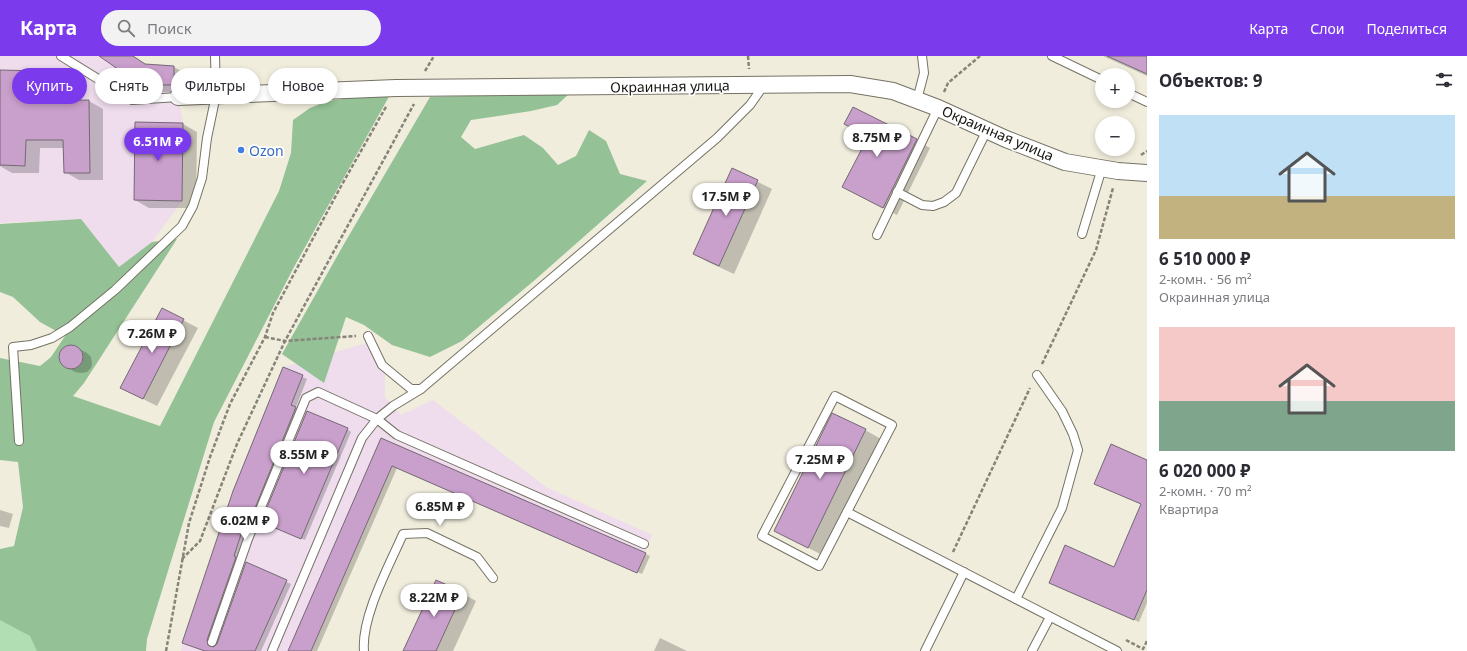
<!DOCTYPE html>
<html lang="ru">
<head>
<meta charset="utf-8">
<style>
	:root { --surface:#fff; --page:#f2f2f3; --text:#2b2b33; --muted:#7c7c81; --accent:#7c3aed }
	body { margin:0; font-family:"Noto Sans",sans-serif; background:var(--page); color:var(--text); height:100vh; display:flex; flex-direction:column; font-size:15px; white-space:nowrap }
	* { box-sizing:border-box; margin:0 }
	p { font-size:13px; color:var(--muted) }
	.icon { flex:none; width:22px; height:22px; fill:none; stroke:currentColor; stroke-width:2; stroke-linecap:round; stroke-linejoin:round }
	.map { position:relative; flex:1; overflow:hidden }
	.drawer { display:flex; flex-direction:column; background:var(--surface); width:320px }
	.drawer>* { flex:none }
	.hud { position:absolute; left:12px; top:12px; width:380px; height:36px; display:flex; gap:8px }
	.tools { position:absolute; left:1095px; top:12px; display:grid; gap:8px }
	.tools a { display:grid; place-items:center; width:40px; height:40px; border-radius:50%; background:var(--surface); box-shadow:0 2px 6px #0003; font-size:20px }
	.price { position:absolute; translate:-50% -34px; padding:0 9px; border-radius:14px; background:#fff; color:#222; font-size:13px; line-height:26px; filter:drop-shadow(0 1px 2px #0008) }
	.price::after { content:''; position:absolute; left:50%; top:24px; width:12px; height:9px; margin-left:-6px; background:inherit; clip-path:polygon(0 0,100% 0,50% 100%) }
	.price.on { background:var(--accent); color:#fff }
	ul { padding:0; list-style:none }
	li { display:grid; align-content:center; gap:8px; height:212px; padding:0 12px }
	li span { display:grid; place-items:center; height:124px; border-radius:0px; color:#555 }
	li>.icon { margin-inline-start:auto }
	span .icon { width:72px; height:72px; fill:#fffc; stroke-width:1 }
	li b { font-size:17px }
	h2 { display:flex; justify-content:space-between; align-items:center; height:48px; padding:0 12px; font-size:17px }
	.tag { padding:0 14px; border-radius:18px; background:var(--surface); box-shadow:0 2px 6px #0003; font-size:14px; line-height:36px }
	.tag.on { background:var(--accent); color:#fff }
	header { display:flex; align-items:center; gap:24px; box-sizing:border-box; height:56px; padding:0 20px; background:var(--accent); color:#fff }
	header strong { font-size:19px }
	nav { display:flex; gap:22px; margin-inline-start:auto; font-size:14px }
	.search { width:280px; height:36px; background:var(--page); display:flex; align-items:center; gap:10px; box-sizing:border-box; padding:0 14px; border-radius:22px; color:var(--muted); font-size:15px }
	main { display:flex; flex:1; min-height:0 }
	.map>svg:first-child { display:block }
	.industrial { fill:#efdced }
	.green { fill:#b2deb4 }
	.forest { fill:#94c196 }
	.shadow { fill:#0003 }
	.building { fill:#c99fcb; stroke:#746974 }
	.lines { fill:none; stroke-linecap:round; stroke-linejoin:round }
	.lane-casing { stroke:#757264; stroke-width:10 }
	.street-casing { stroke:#757264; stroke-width:18 }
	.path { stroke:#868479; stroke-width:2.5; stroke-dasharray:4 2; stroke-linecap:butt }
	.lane { stroke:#fff; stroke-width:8 }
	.street { stroke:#fff; stroke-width:16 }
	.shop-dot { fill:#3f7fe0; stroke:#fff; stroke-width:1.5 }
	.labels { text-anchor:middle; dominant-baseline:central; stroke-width:3.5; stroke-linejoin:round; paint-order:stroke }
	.street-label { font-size:14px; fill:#161510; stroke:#fff }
	.shop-label { font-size:14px; fill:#366cbe; stroke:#fff; text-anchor:start }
</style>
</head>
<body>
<header>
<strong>Карта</strong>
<div class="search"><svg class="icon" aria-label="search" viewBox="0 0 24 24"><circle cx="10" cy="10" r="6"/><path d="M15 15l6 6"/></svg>Поиск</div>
<nav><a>Карта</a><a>Слои</a><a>Поделиться</a></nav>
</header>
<main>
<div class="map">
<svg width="1147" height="595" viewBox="0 0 1147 595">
	<rect width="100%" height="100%" fill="#f1eddd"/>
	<g class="industrial">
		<path d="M0 0H133L145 8 174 9 176 29 183 67 182 145 152 186 119 211 81 163 0 167Z"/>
		<path d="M367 287 385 317V341L401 359 433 344 546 431 652 479 637 517 392 410 311 595H181L182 587 233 435 283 311Z"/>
	</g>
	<path class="green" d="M0 559 39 581 45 595H0Z"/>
	<g class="forest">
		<path d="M391 37 294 211 214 366 147 583 146 595H37L30 580 0 564V493L14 490 23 451 18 406 0 404V302L40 310 51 301 65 280 40 266 13 241 0 236V168L81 163 119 211 152 186 177 183 84 327 73 340 160 370 279 135 291 97 293 64 310 52 327 45Z"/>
		<path d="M570 37 557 49 531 55 471 64 461 81 475 93 524 79 543 92 558 109 576 100 589 74 606 85 620 118 647 125 536 223 462 285 430 301 392 289 364 269 346 261 324 327 282 298 344 188 430 41Z"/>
	</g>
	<g class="shadow">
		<path d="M101 0H133L147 9 174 11 188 19 187 36H156Z"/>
		<path d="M1103 0H1147V20Z"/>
		<path d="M0 15 39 16 53 24V45H89L103 53V124H79L65 116 64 92H40L39 117H12L0 110Z"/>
		<path d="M183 68 197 76 196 152H149L135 144Z"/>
		<path d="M869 81 916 84 930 92 897 159 857 138Z"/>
		<path d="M732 113 772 133 734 218 708 206 694 198Z"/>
		<path d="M162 253 198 272 157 350 135 339Z"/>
		<path d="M71 289 87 297 91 301 92 307 91 312 87 316 81 317 75 316 65 310 62 306 60 300 62 295 66 291Z"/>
		<path d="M283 312 307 323 296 351 300 354 255 463 252 462 211 587 212 593 218 588 246 507 291 528 261 595H204L183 587Z"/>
		<path d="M347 373 351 376 305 484 267 468Z"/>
		<path d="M865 374 883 384 826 501 775 475Z"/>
		<path d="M382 383 645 498 650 500 642 518 397 412 317 595H289Z"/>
		<path d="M1147 405V547L1139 566 1054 529 1115 512 1142 448Z"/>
		<path d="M0 454 13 458 9 472 0 470Z"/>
		<path d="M462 537 476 545 453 595H413Z"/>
		<path d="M660 582 687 595H654Z"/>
	</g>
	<g class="building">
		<path d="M99 0H133L145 8 174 10V29H141Z"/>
		<path d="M1107 0H1147V18Z"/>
		<path d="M0 14 40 15 39 45 89 44 90 117H64L63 84H26L25 110 0 109Z"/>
		<path d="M853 51 917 83 883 152 842 131 868 81 844 68Z"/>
		<path d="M135 66 183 67 182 145 134 144Z"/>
		<path d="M732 112 758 124 719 210 693 198Z"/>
		<path d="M162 252 184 263 143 343 120 332Z"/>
		<circle cx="71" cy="301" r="12"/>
		<path d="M283 311 303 319 291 349 296 351 251 462 247 460 234 500 236 501 207 584 208 589 213 591 217 588 246 506 287 524 255 595H205L182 587 233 435Z"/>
		<path d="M307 355 348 372 301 483 261 466Z"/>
		<path d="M832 357 866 373 808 492 774 475Z"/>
		<path d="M381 382 646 497 637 517 392 410 311 595H288Z"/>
		<path d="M1111 388 1147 404V534L1134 564 1049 527 1065 489 1114 511 1141 448 1094 428Z"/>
		<path d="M436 524 463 536 436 595H403Z"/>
	</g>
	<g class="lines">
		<g class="lane-casing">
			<g id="lane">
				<path d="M61 0 132 44 178 41"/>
				<path d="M1052 0 1102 24"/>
				<path d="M1128 37 1147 46"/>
				<path d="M917 44 924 17 922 0"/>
				<path d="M897 136 922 149 933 150 944 146 956 137 987 74"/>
				<path d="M1082 178 1102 112"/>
				<path d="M877 179 938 52"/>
				<path d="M368 280 382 309 411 333H421L717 82 750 49 764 29"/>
				<path d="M835 340 892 369 819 510 762 480Z"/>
				<path d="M19 385 13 291 31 289 52 282 70 271 115 234 182 170 193 150 202 122 207 82 216 39 215 0"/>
				<path d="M847 456 1117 595"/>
				<path d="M1016 543 1062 452 1078 394 1073 378 1062 355 1037 319"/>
				<path d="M212 586 248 483 306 342 318 336 377 363 397 379 644 488"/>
				<path d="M272 595 362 382 377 363 393 350 421 333"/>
				<path d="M364 595C361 561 389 510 403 478L427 477 477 501 493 522"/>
				<path d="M925 595 964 516"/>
				<path d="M1032 595 1050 561"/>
			</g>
		</g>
		<g class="street-casing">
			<path id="street" d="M178 41 396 32 850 28 893 35 938 52 1006 83 1065 106 1118 115 1147 117"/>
		</g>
		<g class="path">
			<path d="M748 0 749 13"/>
			<path d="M425 15 434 0"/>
			<path d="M944 36 948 27 980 0"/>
			<path d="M1141 99 1147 95"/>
			<path d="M265 281 285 285 356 280"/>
			<path d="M1042 308 1096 194 1113 132"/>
			<path d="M953 496 1030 332"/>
			<path d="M182 503 200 485 237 388 285 285 414 48"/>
			<path d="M1126 584 1143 593 1147 585"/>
			<path d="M166 595 189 467 210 401 230 348 265 281 273 257 340 132 387 49"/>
		</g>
		<use href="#lane" class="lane"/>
		<use href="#street" class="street"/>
	</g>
	<circle class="shop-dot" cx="241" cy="94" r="4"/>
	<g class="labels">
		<g class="street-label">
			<text transform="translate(670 30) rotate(-1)">Окраинная улица</text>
			<text transform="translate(998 77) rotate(23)">Окраинная улица</text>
		</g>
		<g class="shop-label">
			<text x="249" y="94">Ozon</text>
		</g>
	</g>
</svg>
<div class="tools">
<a>+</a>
<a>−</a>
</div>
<b class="price" style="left:877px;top:102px">8.75M ₽</b>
<b class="price on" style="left:158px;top:106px">6.51M ₽</b>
<b class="price" style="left:726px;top:161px">17.5M ₽</b>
<b class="price" style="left:152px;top:298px">7.26M ₽</b>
<b class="price" style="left:304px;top:419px">8.55M ₽</b>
<b class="price" style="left:820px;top:424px">7.25M ₽</b>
<b class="price" style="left:440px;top:471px">6.85M ₽</b>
<b class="price" style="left:245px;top:485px">6.02M ₽</b>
<b class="price" style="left:434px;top:562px">8.22M ₽</b>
<div class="hud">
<a class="tag on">Купить</a>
<a class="tag">Снять</a>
<a class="tag">Фильтры</a>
<a class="tag">Новое</a>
</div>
</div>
<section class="drawer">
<h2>Объектов: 9<svg class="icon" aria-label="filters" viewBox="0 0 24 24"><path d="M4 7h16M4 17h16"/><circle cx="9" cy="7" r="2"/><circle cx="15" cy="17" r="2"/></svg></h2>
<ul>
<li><span style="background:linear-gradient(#bfe0f5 65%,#c2b280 0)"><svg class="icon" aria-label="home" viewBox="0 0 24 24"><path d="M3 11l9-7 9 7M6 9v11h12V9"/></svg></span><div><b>6 510 000 ₽</b><p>2-комн. · 56 m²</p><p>Окраинная улица</p></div></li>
<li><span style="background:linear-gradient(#f6c9c9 60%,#7fa58c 0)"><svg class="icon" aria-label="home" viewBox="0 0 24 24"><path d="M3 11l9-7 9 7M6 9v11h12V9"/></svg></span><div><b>6 020 000 ₽</b><p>2-комн. · 70 m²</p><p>Квартира</p></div></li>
</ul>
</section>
</main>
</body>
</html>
